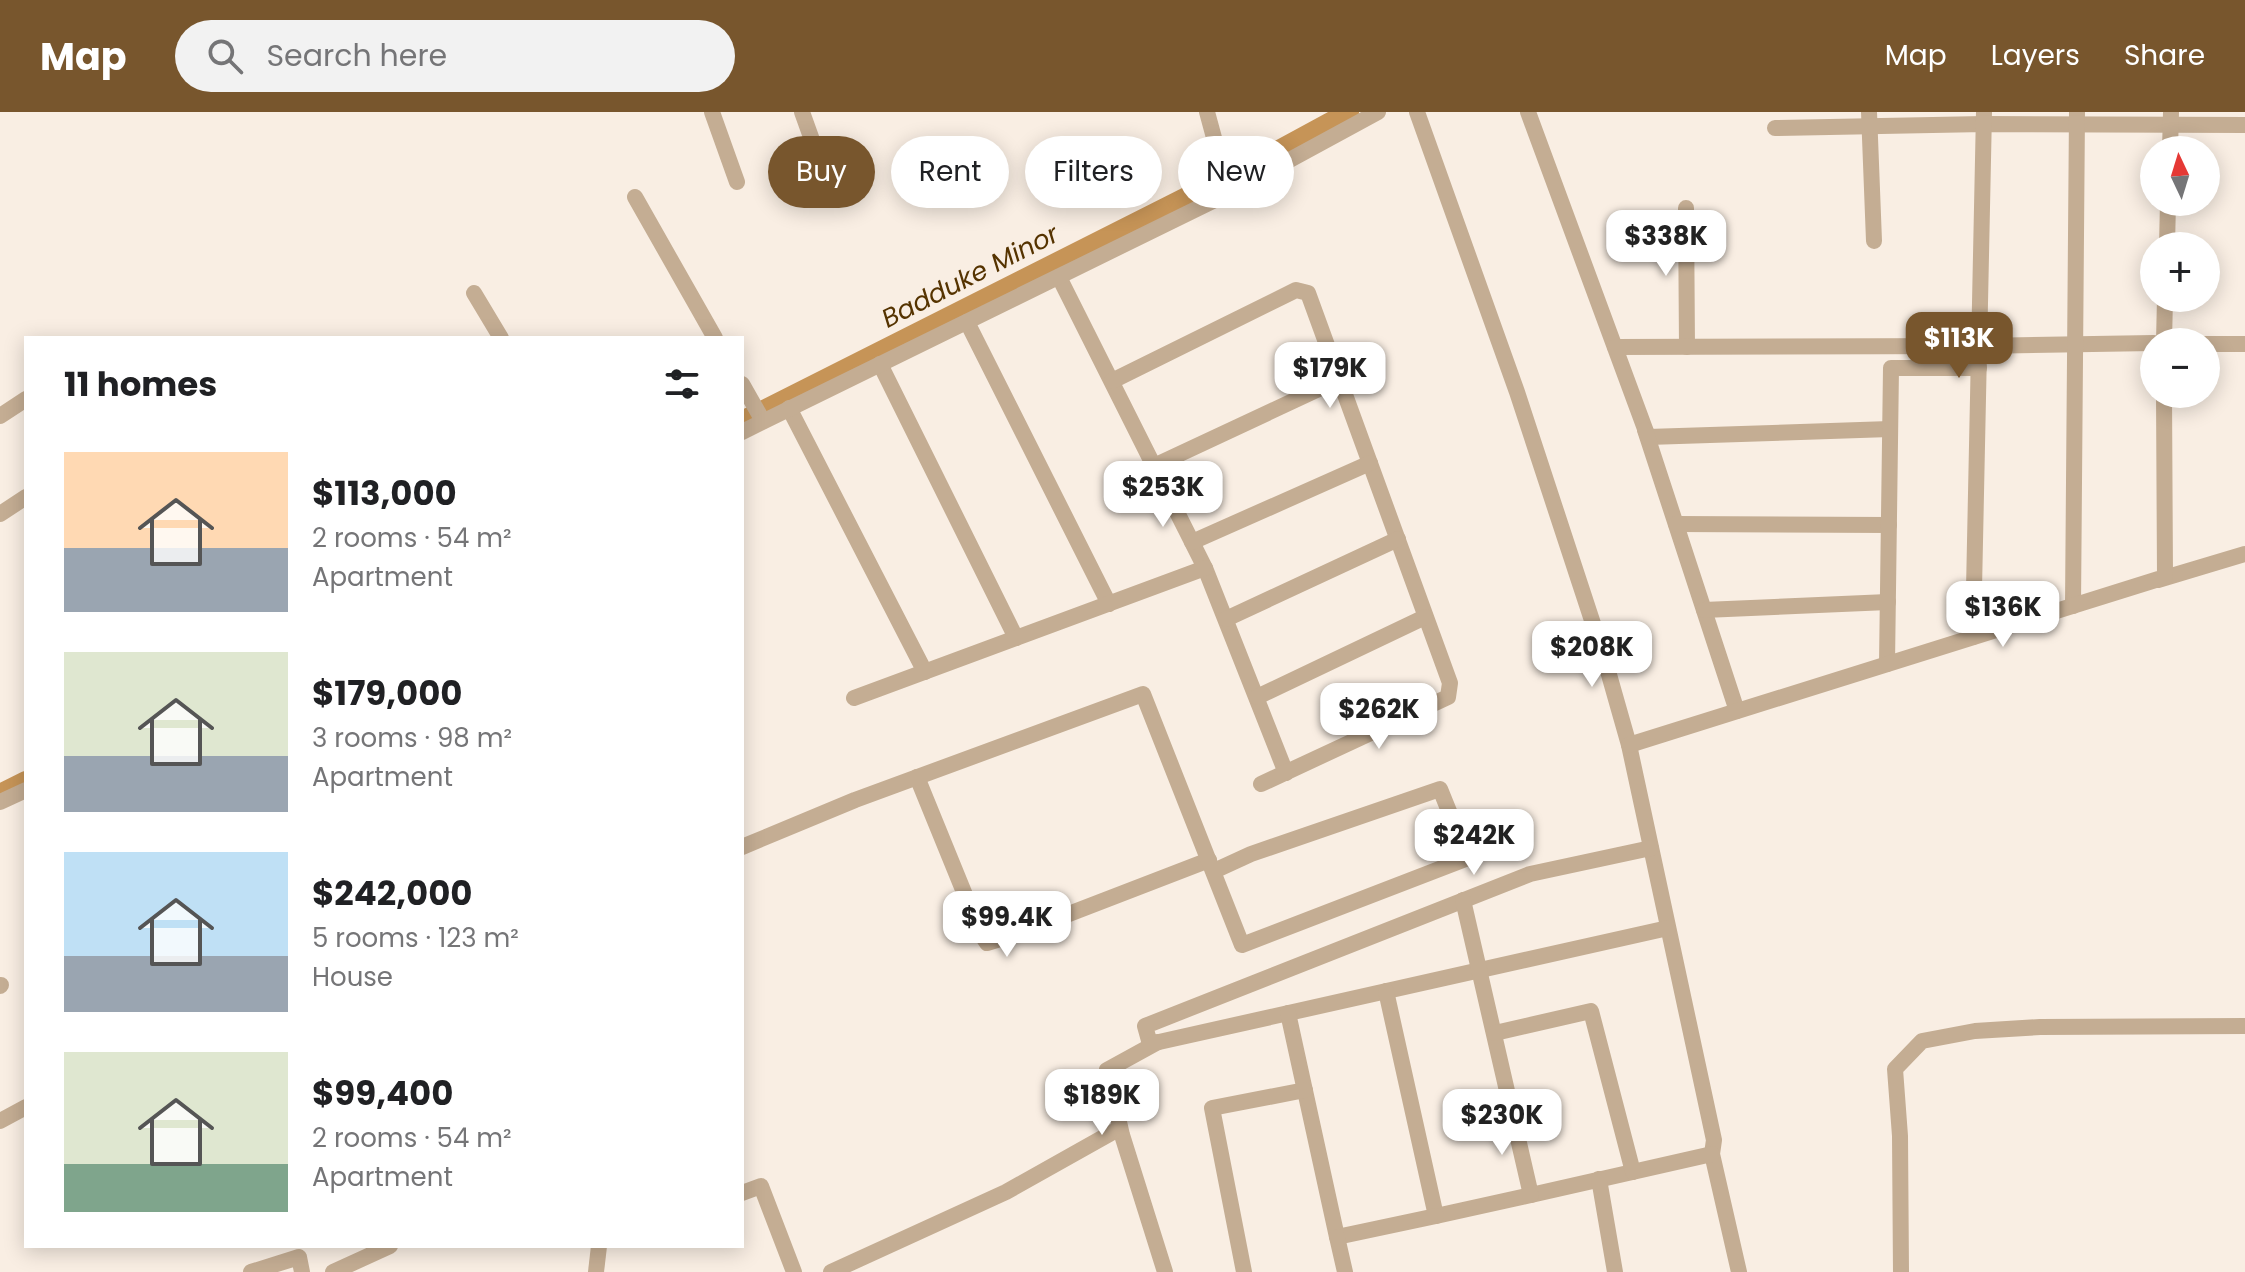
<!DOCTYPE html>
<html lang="en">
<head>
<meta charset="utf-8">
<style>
	:root { --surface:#fff; --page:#f2f2f2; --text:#202124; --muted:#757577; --accent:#78562d }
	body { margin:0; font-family:Poppins,sans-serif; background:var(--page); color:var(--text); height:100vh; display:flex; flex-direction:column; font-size:30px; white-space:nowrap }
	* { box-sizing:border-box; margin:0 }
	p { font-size:26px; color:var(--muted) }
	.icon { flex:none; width:44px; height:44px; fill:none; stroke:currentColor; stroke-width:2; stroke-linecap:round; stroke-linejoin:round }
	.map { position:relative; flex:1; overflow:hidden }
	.drawer { position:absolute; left:24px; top:224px; width:720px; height:912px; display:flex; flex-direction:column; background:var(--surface); border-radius:0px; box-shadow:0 4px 20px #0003 }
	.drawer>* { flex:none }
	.banner { position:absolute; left:768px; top:24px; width:760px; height:72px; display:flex; gap:16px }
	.needle { width:52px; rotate:356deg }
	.tools { position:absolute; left:2140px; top:24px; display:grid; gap:16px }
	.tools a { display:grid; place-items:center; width:80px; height:80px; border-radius:50%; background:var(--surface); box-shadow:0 4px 20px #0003; font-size:40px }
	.price { position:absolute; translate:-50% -68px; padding:0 18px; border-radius:16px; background:#fff; color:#222; font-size:26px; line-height:52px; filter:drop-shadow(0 2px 4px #0008) }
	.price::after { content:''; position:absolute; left:50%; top:48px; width:24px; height:18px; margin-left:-12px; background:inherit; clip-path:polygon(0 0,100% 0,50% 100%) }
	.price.current { background:var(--accent); color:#fff }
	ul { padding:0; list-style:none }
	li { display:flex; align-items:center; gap:24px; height:200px; padding:0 40px }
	li span { display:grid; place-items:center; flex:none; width:224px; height:160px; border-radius:0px; color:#555 }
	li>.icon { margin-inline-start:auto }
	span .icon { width:96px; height:96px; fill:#fffc; stroke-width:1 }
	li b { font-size:34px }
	h2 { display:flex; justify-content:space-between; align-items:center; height:96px; padding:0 40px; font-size:34px }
	.chip { padding:0 28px; border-radius:36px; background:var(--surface); box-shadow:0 4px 20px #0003; font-size:28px; line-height:72px }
	.chip.current { background:var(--accent); color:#fff }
	header { display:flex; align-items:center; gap:48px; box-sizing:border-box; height:112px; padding:0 40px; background:var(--accent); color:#fff }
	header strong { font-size:38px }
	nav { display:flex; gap:44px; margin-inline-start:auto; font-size:28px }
	.search { width:560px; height:72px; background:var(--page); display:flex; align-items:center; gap:20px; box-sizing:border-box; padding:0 28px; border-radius:44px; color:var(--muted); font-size:30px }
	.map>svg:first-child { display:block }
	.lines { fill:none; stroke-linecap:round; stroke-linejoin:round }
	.canal { stroke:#c69457; stroke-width:20 }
	.minor { stroke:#c4ad93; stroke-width:16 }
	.labels { text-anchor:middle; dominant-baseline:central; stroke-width:8; stroke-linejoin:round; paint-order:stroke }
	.water-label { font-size:26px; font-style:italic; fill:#530; stroke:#f9eee3 }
</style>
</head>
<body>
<header>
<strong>Map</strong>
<div class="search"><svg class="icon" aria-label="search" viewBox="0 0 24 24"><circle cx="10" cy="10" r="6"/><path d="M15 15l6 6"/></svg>Search here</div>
<nav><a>Map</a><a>Layers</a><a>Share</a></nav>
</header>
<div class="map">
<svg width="2245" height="1160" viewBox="0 0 2245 1160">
	<rect width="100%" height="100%" fill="#f9eee3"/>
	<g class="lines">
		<g class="canal">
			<path d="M742 309 1268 44 1349 0"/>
			<path d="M0 682 26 669"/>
		</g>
		<g class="minor">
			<path d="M712 0 737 70"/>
			<path d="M802 0 821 53"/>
			<path d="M1207 0 1229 81"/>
			<path d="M1417 0 1517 280 1604 545 1629 633 1714 1028 1712 1042 1739 1160"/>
			<path d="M1528 0 1648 325 1890 317"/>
			<path d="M1869 0 1874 129"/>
			<path d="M1775 16 1984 12 2245 13"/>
			<path d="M2170 38 2171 0"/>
			<path d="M635 85 715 226"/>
			<path d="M1686 96 1687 235"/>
			<path d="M2167 134 2168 90"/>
			<path d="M1059 165 1205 456 1286 661"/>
			<path d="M474 181 501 226"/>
			<path d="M967 210 1109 492"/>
			<path d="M2164 230 2165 186"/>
			<path d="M2206 232H2245"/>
			<path d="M1615 235 1979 234 2154 231"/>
			<path d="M880 252 1016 526"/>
			<path d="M1112 269 1296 178 1308 181 1450 571 1448 585 1261 672"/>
			<path d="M742 272 763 309"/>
			<path d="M789 296 925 560"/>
			<path d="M0 304 26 287"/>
			<path d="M1645 318 1737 599"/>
			<path d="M742 320 1229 81 1378 0"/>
			<path d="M1154 354 1340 267"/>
			<path d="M0 402 26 385"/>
			<path d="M1676 412 1889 413"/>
			<path d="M1192 430 1370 351"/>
			<path d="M2158 468 2245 442"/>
			<path d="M2073 494 2077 0"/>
			<path d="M1704 498 1888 490"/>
			<path d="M1226 507 1398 427"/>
			<path d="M1973 525 1984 0"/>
			<path d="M1887 552 1891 256H1979"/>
			<path d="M1257 585 1425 505"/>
			<path d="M854 586 1205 456"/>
			<path d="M1629 633 2165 465 2164 282"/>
			<path d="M917 665 981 822 987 831 1017 822 1209 748"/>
			<path d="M0 690 26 678"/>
			<path d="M742 735 855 688 1143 582 1242 833 1468 746 1440 677 1251 742 1214 759"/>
			<path d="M1651 736 1530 762 1145 914 1150 932 1668 816"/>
			<path d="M1463 788 1531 1083 1712 1042"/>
			<path d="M0 874 1 873"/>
			<path d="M1386 879 1436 1104 1531 1083"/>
			<path d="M1288 901 1337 1125 1436 1104"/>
			<path d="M1495 921 1591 899 1633 1060"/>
			<path d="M1158 930 1107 958 1122 1023 1165 1160"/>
			<path d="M0 1009 26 995"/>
			<path d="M1599 1067 1615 1160"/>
			<path d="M742 1081 761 1074 794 1160"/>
			<path d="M1337 1125 1345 1160"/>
			<path d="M251 1160 299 1145 302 1160"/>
			<path d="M333 1160 390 1134"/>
			<path d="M596 1160 599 1134"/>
			<path d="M831 1160 1006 1080 1120 1016"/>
			<path d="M1244 1160 1212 996 1305 978"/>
			<path d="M1901 1160 1900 1024 1895 957 1922 929 1975 919 2040 915 2245 914"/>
		</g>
	</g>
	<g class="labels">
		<g class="water-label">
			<text transform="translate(970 164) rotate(-27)">Badduke Minor</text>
		</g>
	</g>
</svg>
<div class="tools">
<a><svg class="needle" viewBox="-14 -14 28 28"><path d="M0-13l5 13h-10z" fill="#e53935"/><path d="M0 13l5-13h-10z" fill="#757577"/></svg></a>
<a>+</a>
<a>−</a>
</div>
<b class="price" style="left:1666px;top:166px">$338K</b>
<b class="price current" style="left:1959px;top:268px">$113K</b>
<b class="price" style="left:1330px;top:298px">$179K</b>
<b class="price" style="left:1163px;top:417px">$253K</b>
<b class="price" style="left:2003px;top:537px">$136K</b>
<b class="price" style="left:1592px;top:577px">$208K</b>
<b class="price" style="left:1379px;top:639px">$262K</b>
<b class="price" style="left:1474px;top:765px">$242K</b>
<b class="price" style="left:1007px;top:847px">$99.4K</b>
<b class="price" style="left:1102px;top:1025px">$189K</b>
<b class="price" style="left:1502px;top:1045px">$230K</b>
<div class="banner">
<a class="chip current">Buy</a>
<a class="chip">Rent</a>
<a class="chip">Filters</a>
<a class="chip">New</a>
</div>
<section class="drawer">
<h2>11 homes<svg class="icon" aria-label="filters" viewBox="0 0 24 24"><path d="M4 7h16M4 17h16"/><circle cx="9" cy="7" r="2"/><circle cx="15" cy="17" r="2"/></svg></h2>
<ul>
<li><span style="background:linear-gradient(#ffd9b3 60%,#9aa5b1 0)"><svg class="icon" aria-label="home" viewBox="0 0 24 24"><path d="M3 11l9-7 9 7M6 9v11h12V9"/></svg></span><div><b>$113,000</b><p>2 rooms · 54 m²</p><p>Apartment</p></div></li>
<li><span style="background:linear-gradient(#dfe7d0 65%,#9aa5b1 0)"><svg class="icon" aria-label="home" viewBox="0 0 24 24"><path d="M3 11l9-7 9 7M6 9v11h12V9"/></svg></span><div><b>$179,000</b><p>3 rooms · 98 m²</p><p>Apartment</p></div></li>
<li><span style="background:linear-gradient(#bfe0f5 65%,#9aa5b1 0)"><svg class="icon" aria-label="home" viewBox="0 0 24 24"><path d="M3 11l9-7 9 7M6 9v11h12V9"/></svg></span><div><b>$242,000</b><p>5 rooms · 123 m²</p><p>House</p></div></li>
<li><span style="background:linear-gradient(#dfe7d0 70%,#7fa58c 0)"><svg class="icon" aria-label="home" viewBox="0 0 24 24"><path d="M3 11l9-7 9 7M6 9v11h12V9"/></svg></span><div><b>$99,400</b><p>2 rooms · 54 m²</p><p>Apartment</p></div></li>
</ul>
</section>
</div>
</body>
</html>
